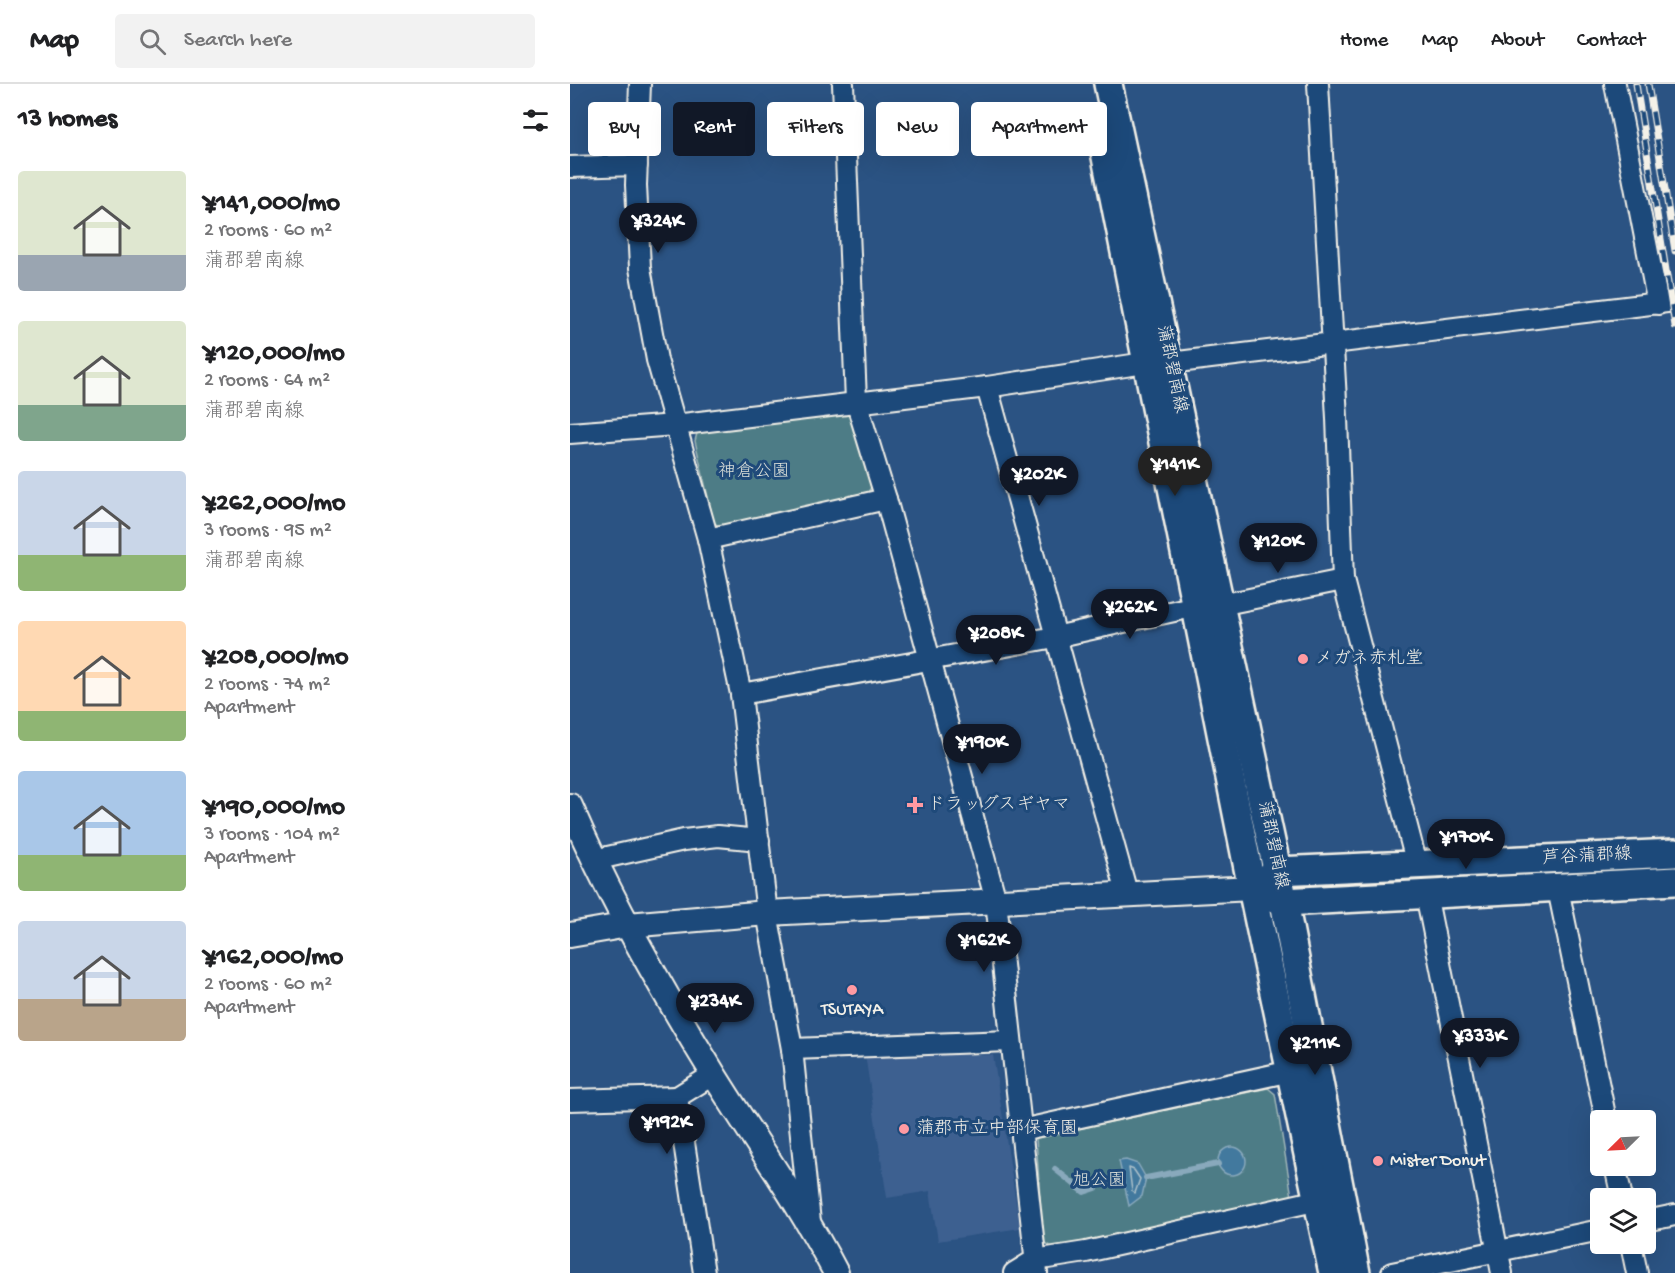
<!DOCTYPE html>
<html lang="en">
<head>
<meta charset="utf-8">
<style>
	:root { --surface:#fff; --page:#f2f2f2; --text:#202124; --muted:#757577; --line:#e0e0e0; --accent:#111827 }
	body { margin:0; font-family:"Gochi Hand","Klee One",sans-serif; background:var(--page); color:var(--text); height:100vh; display:flex; flex-direction:column; font-size:22px; white-space:nowrap }
	* { box-sizing:border-box; margin:0 }
	p { font-size:20px; color:var(--muted) }
	.icon { flex:none; width:33px; height:33px; fill:none; stroke:currentColor; stroke-width:2; stroke-linecap:round; stroke-linejoin:round }
	.map { position:relative; flex:1; overflow:hidden }
	.side { display:flex; flex-direction:column; background:var(--surface); width:570px }
	.side>* { flex:none }
	.hud { position:absolute; left:18px; top:18px; width:570px; height:54px; display:flex; gap:12px }
	.needle { width:39px; rotate:246deg }
	.controls { position:absolute; left:1020px; top:1026px; display:grid; gap:12px }
	.controls a { display:grid; place-items:center; width:66px; height:66px; border-radius:6px; background:var(--surface); box-shadow:0 6px 24px #0002; font-size:30px }
	.price { position:absolute; translate:-50% -51px; padding:0 14px; border-radius:21px; background:var(--accent); color:#fff; font-size:20px; line-height:39px; filter:drop-shadow(0 2px 3px #0008) }
	.price::after { content:''; position:absolute; left:50%; top:36px; width:18px; height:14px; margin-left:-9px; background:inherit; clip-path:polygon(0 0,100% 0,50% 100%) }
	.price.on { background:#222; color:#fff }
	ul { padding:0; list-style:none }
	li { display:flex; align-items:center; gap:18px; height:150px; padding:0 18px }
	li span { display:grid; place-items:center; flex:none; width:168px; height:120px; border-radius:6px; color:#555 }
	li>.icon { margin-inline-start:auto }
	span .icon { width:72px; height:72px; fill:#fffc; stroke-width:1 }
	li b { font-size:26px }
	h2 { display:flex; justify-content:space-between; align-items:center; height:72px; padding:0 18px; font-size:26px }
	.pill { padding:0 21px; border-radius:6px; background:var(--surface); box-shadow:0 6px 24px #0002; font-size:21px; line-height:54px }
	.pill.on { background:var(--accent); color:#fff }
	header { display:flex; align-items:center; gap:36px; box-sizing:border-box; height:84px; padding:0 30px; background:var(--surface); border-bottom:2px solid var(--line) }
	header strong { font-size:28px }
	nav { display:flex; gap:33px; margin-inline-start:auto; font-size:21px }
	.search { width:420px; height:54px; background:var(--page); display:flex; align-items:center; gap:15px; box-sizing:border-box; padding:0 21px; border-radius:6px; color:var(--muted); font-size:22px }
	main { display:flex; flex:1; min-height:0 }
	.map>svg:first-child { display:block }
	.built { fill:#3e6090 }
	.green { fill:#4d7c86; stroke:#a0b6b7; stroke-width:1.5 }
	.water { fill:#42799e; stroke:#89a9bc; stroke-width:1.5 }
	.lines { fill:none; stroke-linecap:round; stroke-linejoin:round }
	.shore { stroke:#adc1ca; stroke-width:1.5 }
	.stream { stroke:#89a9bc; stroke-width:6 }
	.minor-casing { stroke:#f4f1e8; stroke-width:24 }
	.tertiary-casing { stroke:#f4f1e8; stroke-width:28 }
	.secondary-casing { stroke:#f4f1e8; stroke-width:32 }
	.minor { stroke:#1f4a7a; stroke-width:20 }
	.tertiary { stroke:#1f4a7a; stroke-width:24 }
	.secondary { stroke:#1f4a7a; stroke-width:27 }
	.rail-casing { stroke:#f4f1e8; stroke-width:7 }
	.rail { stroke:#1f4a7a; stroke-width:4.5; stroke-dasharray:14; stroke-linecap:butt }
	.poi-dot { fill:#ff9aa2; stroke:#1f4a7a; stroke-width:2 }
	.labels { text-anchor:middle; dominant-baseline:central; stroke-width:6; stroke-linejoin:round; paint-order:stroke }
	.street-label { font-size:18px; fill:#f4f1e8; stroke:#1f4a7a }
	.park-label { font-size:18px; fill:#dbdfd9; stroke:#1f4a7a }
	.poi-label { font-size:18px; fill:#f4f1e8; stroke:#1f4a7a; text-anchor:start }
</style>
</head>
<body>
<header>
<strong>Map</strong>
<div class="search"><svg class="icon" aria-label="search" viewBox="0 0 24 24"><circle cx="10" cy="10" r="6"/><path d="M15 15l6 6"/></svg>Search here</div>
<nav><a>Home</a><a>Map</a><a>About</a><a>Contact</a></nav>
</header>
<main>
<section class="side">
<h2>13 homes<svg class="icon" aria-label="filters" viewBox="0 0 24 24"><path d="M4 7h16M4 17h16"/><circle cx="9" cy="7" r="2"/><circle cx="15" cy="17" r="2"/></svg></h2>
<ul>
<li><span style="background:linear-gradient(#dfe7d0 70%,#9aa5b1 0)"><svg class="icon" aria-label="home" viewBox="0 0 24 24"><path d="M3 11l9-7 9 7M6 9v11h12V9"/></svg></span><div><b>¥141,000/mo</b><p>2 rooms · 60 m²</p><p>蒲郡碧南線</p></div></li>
<li><span style="background:linear-gradient(#dfe7d0 70%,#7fa58c 0)"><svg class="icon" aria-label="home" viewBox="0 0 24 24"><path d="M3 11l9-7 9 7M6 9v11h12V9"/></svg></span><div><b>¥120,000/mo</b><p>2 rooms · 64 m²</p><p>蒲郡碧南線</p></div></li>
<li><span style="background:linear-gradient(#c9d6e8 70%,#8fb573 0)"><svg class="icon" aria-label="home" viewBox="0 0 24 24"><path d="M3 11l9-7 9 7M6 9v11h12V9"/></svg></span><div><b>¥262,000/mo</b><p>3 rooms · 95 m²</p><p>蒲郡碧南線</p></div></li>
<li><span style="background:linear-gradient(#ffd9b3 75%,#8fb573 0)"><svg class="icon" aria-label="home" viewBox="0 0 24 24"><path d="M3 11l9-7 9 7M6 9v11h12V9"/></svg></span><div><b>¥208,000/mo</b><p>2 rooms · 74 m²</p><p>Apartment</p></div></li>
<li><span style="background:linear-gradient(#a9c7e8 70%,#8fb573 0)"><svg class="icon" aria-label="home" viewBox="0 0 24 24"><path d="M3 11l9-7 9 7M6 9v11h12V9"/></svg></span><div><b>¥190,000/mo</b><p>3 rooms · 104 m²</p><p>Apartment</p></div></li>
<li><span style="background:linear-gradient(#c9d6e8 65%,#b9a48a 0)"><svg class="icon" aria-label="home" viewBox="0 0 24 24"><path d="M3 11l9-7 9 7M6 9v11h12V9"/></svg></span><div><b>¥162,000/mo</b><p>2 rooms · 60 m²</p><p>Apartment</p></div></li>
</ul>
</section>
<div class="map">
<svg width="1105" height="1189" viewBox="0 0 1105 1189">
	<rect width="100%" height="100%" fill="#2b5383"/>
	<filter id="ink" filterUnits="userSpaceOnUse"><feTurbulence type="fractalNoise" baseFrequency=".0167" numOctaves="2"/><feDisplacementMap in="SourceGraphic" scale="12" xChannelSelector="R" yChannelSelector="G"/><feConvolveMatrix kernelMatrix="1 2 1 2 8 2 1 2 1" color-interpolation-filters="sRGB"/></filter>
	<g filter="url(#ink)">
		<path class="built" d="M295 970 423 971 450 1144 368 1157 360 1107 317 1114Z"/>
		<g class="green">
			<path d="M280 329 302 402 298 408 149 442 144 439 125 357 127 349Z"/>
			<path d="M698 1004 705 1010 722 1113 483 1164 473 1158 466 1054Z"/>
		</g>
		<g class="water">
			<circle cx="662" cy="1077" r="14"/>
			<path d="M556 1076 568 1080 576 1094 572 1112 559 1122 549 1077Z"/>
		</g>
		<g class="lines">
			<path class="shore" d="M559 1084 564 1086 570 1095 565 1109 562 1107Z"/>
			<g class="stream">
				<path d="M485 1085 514 1108 526 1104"/>
				<path d="M576 1094 648 1080"/>
			</g>
			<g class="minor-casing">
				<g id="minor">
					<path d="M70 0 66 101 70 184 87 276 138 455 171 610 197 829 222 965 240 1138"/>
					<path d="M273 0 286 317 316 415 426 817 467 1189"/>
					<path d="M748 0 767 334 773 496 847 781"/>
					<path d="M1045 0 1088 220"/>
					<path d="M0 83 67 81"/>
					<path d="M417 303 557 809"/>
					<path d="M0 349 105 341 417 303 575 279H600L1105 217"/>
					<path d="M138 455 316 415"/>
					<path d="M650 521 773 496"/>
					<path d="M171 610 485 553 627 522"/>
					<path d="M24 776 114 756 148 752 189 756"/>
					<path d="M988 805 1036 1036"/>
					<path d="M856 810 932 1189"/>
					<path d="M222 965 440 957"/>
					<path d="M0 1016 107 1013"/>
					<path d="M451 1046 721 987"/>
					<path d="M1045 1082 1052 1114"/>
					<path d="M1076 1137 1105 1131"/>
					<path d="M1061 1160 1067 1189"/>
					<path d="M134 1189 107 1013 144 990"/>
					<path d="M444 1189 465 1176 516 1168 749 1116"/>
					<path d="M822 1189 1030 1146"/>
				</g>
			</g>
			<g class="tertiary-casing">
				<g id="tertiary">
					<path d="M0 722C40 815 91 905 144 991 185 1057 230 1120 266 1189"/>
					<path d="M0 851 58 841 197 829 682 804"/>
				</g>
			</g>
			<g class="secondary-casing">
				<g id="secondary">
					<path d="M538 0 714 818 786 1189"/>
					<path d="M533 58 682 804 763 1189"/>
					<path d="M693 797 707 787 1105 769"/>
					<path d="M696 810 714 818 1105 797"/>
				</g>
			</g>
			<use href="#minor" class="minor"/>
			<use href="#tertiary" class="tertiary"/>
			<use href="#secondary" class="secondary"/>
			<g class="rail-casing">
				<g id="rail">
					<path d="M1066 0 1105 242"/>
					<path d="M1078 0 1105 167"/>
				</g>
			</g>
			<use href="#rail" class="rail"/>
		</g>
	</g>
	<g class="poi-dot">
		<circle cx="733" cy="575" r="6"/>
		<path d="M342 712h6v6h6v6h-6v6h-6v-6h-6v-6h6z"/>
		<circle cx="282" cy="906" r="6"/>
		<circle cx="334" cy="1045" r="6"/>
		<circle cx="808" cy="1077" r="6"/>
	</g>
	<g class="labels">
		<g class="street-label">
			<text transform="translate(601 285) rotate(78)">蒲郡碧南線</text>
			<text transform="translate(702 761) rotate(78)">蒲郡碧南線</text>
			<text transform="translate(1017 773) rotate(-3)">芦谷蒲郡線</text>
		</g>
		<g class="park-label">
			<text x="184" y="388">神倉公園</text>
			<text x="529" y="1097">旭公園</text>
		</g>
		<g class="poi-label">
			<text x="745" y="575">メガネ赤札堂</text>
			<text x="357" y="721">ドラッグスギヤマ</text>
			<text x="282" y="926" text-anchor="middle">TSUTAYA</text>
			<text x="346" y="1045">蒲郡市立中部保育園</text>
			<text x="820" y="1077">Mister Donut</text>
		</g>
	</g>
</svg>
<div class="controls">
<a><svg class="needle" viewBox="-14 -14 28 28"><path d="M0-13l5 13h-10z" fill="#e53935"/><path d="M0 13l5-13h-10z" fill="#757577"/></svg></a>
<a><svg class="icon" aria-label="layers" viewBox="0 0 24 24"><path d="M12 4l9 5-9 5-9-5zM3 14l9 5 9-5"/></svg></a>
</div>
<b class="price" style="left:88px;top:170px">¥324K</b>
<b class="price on" style="left:605px;top:413px">¥141K</b>
<b class="price" style="left:469px;top:423px">¥202K</b>
<b class="price" style="left:708px;top:490px">¥120K</b>
<b class="price" style="left:560px;top:556px">¥262K</b>
<b class="price" style="left:426px;top:582px">¥208K</b>
<b class="price" style="left:412px;top:691px">¥190K</b>
<b class="price" style="left:896px;top:786px">¥170K</b>
<b class="price" style="left:414px;top:889px">¥162K</b>
<b class="price" style="left:145px;top:950px">¥234K</b>
<b class="price" style="left:910px;top:985px">¥333K</b>
<b class="price" style="left:745px;top:992px">¥211K</b>
<b class="price" style="left:97px;top:1071px">¥192K</b>
<div class="hud">
<a class="pill">Buy</a>
<a class="pill on">Rent</a>
<a class="pill">Filters</a>
<a class="pill">New</a>
<a class="pill">Apartment</a>
</div>
</div>
</main>
</body>
</html>
